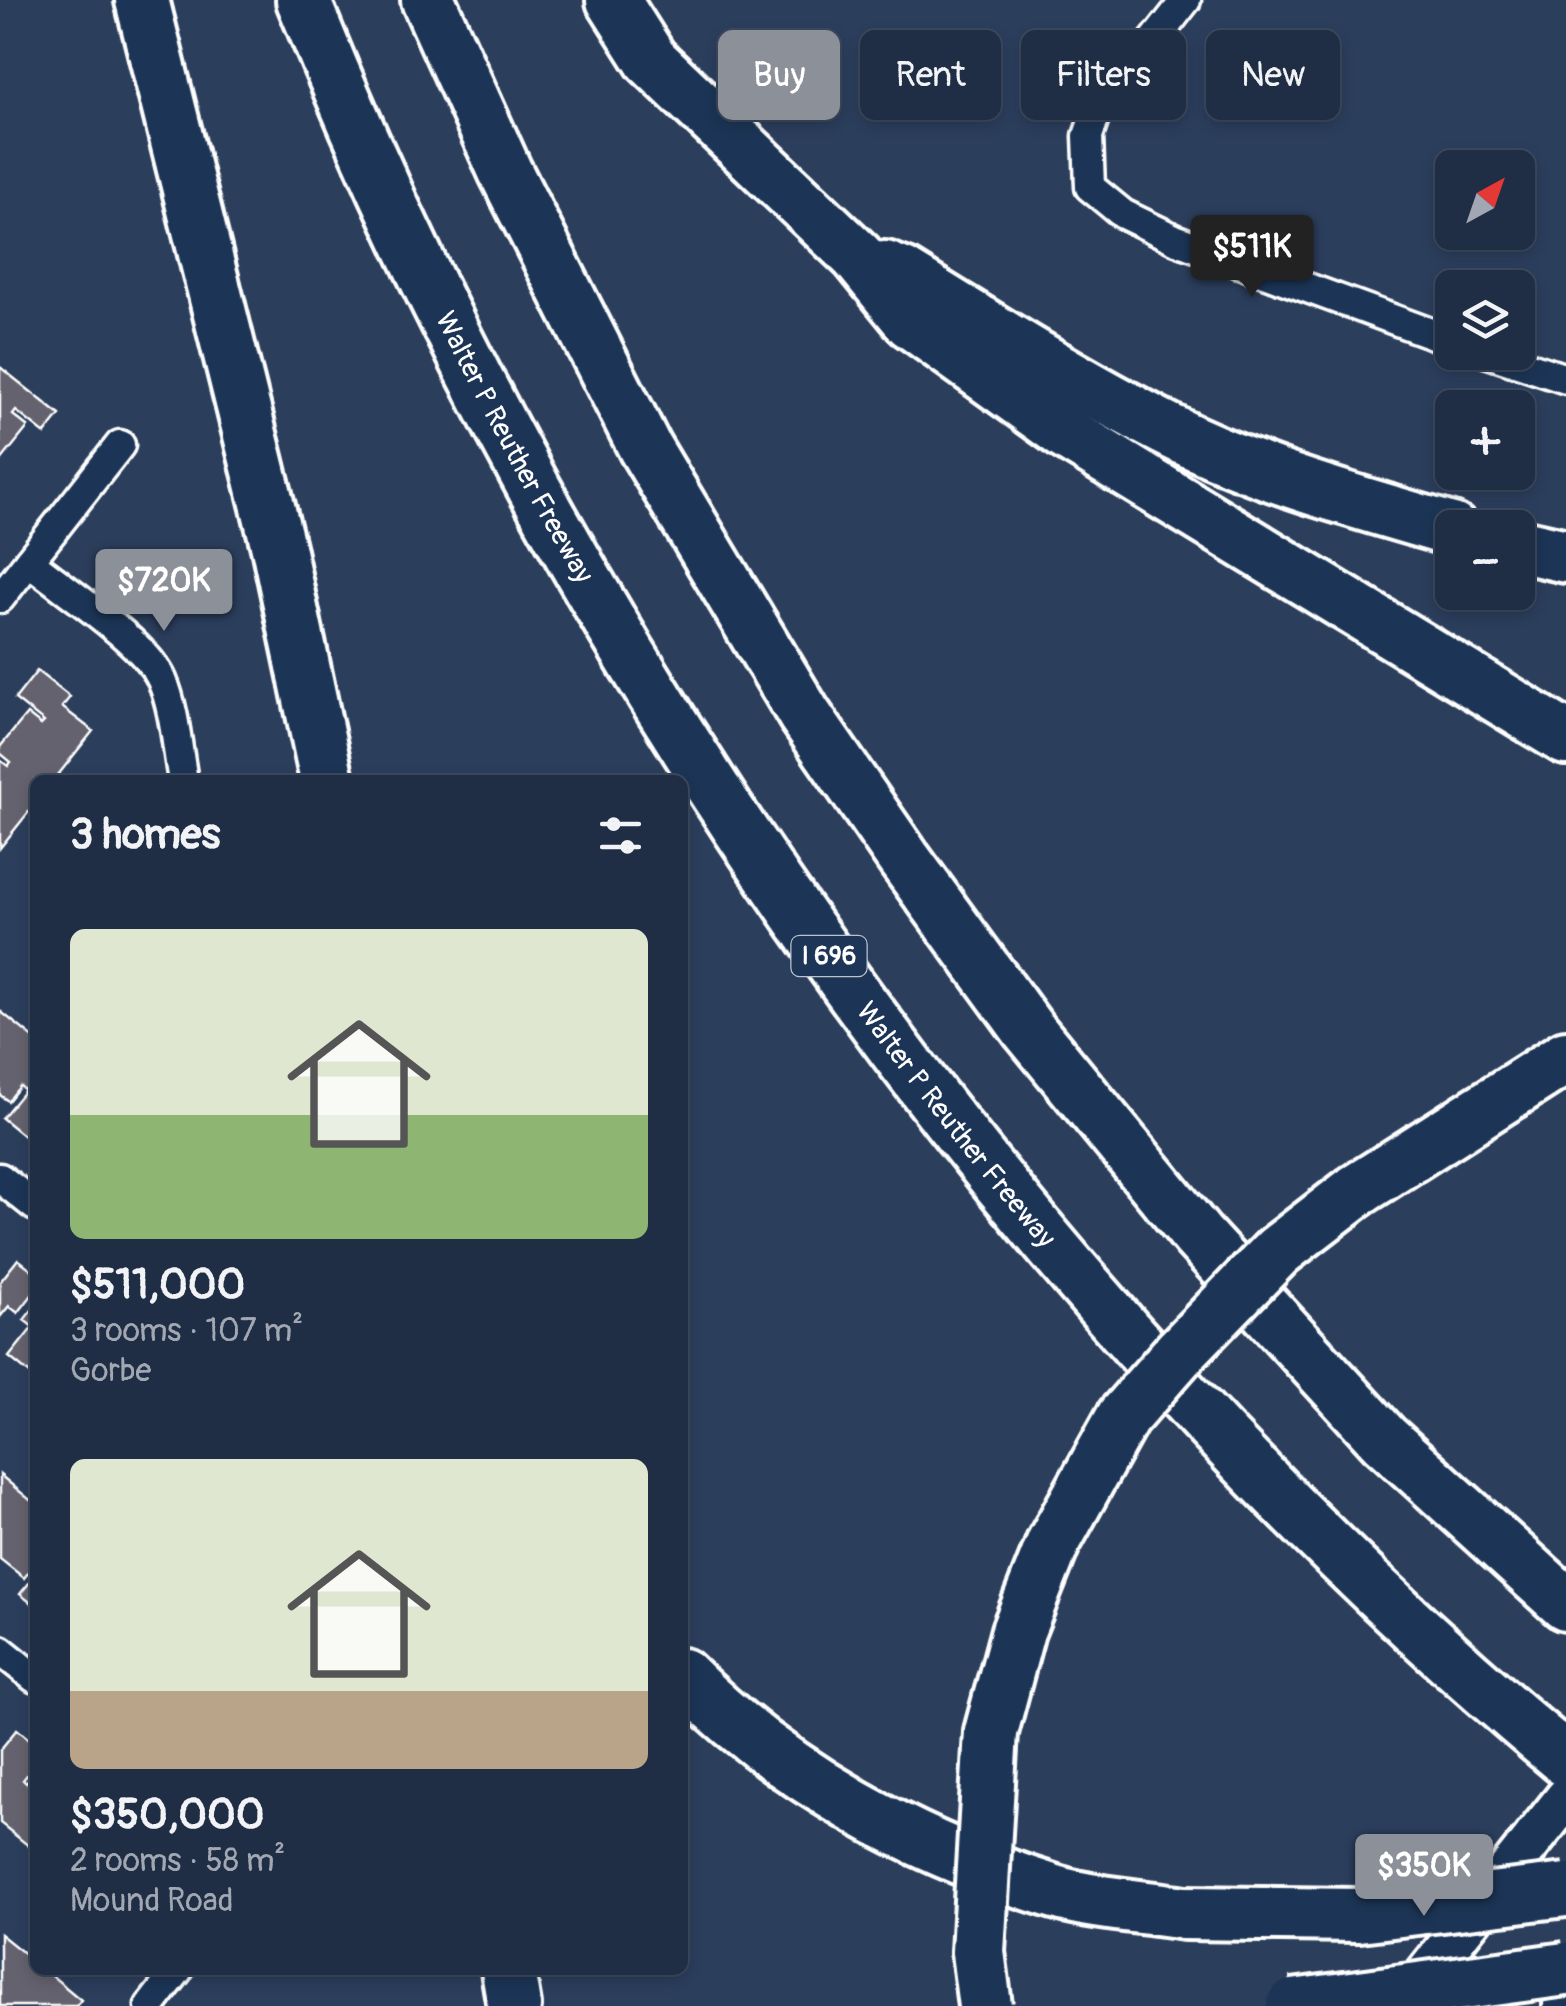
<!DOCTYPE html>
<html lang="en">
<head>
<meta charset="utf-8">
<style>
	:root { --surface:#202e45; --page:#2d3a50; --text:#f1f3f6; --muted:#a2a8b3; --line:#3d4a5e; --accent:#8c9099 }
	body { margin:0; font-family:Pangolin,sans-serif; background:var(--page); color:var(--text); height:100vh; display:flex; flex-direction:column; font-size:38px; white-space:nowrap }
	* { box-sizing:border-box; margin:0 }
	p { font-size:32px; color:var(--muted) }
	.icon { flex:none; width:55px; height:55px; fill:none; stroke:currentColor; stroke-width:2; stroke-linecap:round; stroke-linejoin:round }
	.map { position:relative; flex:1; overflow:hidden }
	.sheet { position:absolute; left:30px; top:775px; width:658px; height:1200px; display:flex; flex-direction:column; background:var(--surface); border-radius:15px; box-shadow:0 5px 15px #0003,0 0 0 2px var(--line) }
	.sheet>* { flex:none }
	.banner { position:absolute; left:718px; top:30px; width:698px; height:90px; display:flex; gap:20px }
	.needle { width:65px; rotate:40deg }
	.tools { position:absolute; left:1435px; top:150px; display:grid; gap:20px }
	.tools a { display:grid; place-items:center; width:100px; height:100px; border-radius:15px; background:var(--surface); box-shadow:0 5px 15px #0003,0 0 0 2px var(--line); font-size:50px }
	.price { position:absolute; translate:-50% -85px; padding:0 22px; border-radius:10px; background:var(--accent); color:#fff; font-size:32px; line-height:65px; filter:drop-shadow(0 2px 5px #0008) }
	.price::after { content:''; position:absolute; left:50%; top:60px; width:30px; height:22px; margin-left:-15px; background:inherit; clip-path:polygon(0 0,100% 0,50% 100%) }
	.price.active { background:#222; color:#fff }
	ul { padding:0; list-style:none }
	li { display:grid; align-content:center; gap:20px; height:530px; padding:0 40px }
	li span { display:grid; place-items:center; height:310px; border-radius:15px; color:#555 }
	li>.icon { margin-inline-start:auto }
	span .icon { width:180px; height:180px; fill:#fffc; stroke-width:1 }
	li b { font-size:42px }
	h2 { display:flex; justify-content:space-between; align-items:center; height:120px; padding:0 40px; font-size:42px }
	.tag { padding:0 35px; border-radius:15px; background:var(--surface); box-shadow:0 5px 15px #0003,0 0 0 2px var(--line); font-size:35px; line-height:90px }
	.tag.active { background:var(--accent); color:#fff }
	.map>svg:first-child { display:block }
	.building { fill:#64626e; stroke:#fff; stroke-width:2.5 }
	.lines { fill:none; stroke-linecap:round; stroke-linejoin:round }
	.street-casing { stroke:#fff; stroke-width:35 }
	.secondary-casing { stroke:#fff; stroke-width:48 }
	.highway-casing { stroke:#fff; stroke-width:60 }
	.street { stroke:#1d3557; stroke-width:28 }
	.secondary { stroke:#1d3557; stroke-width:40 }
	.highway { stroke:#1d3557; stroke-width:52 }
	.highway-bridge-casing { stroke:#fff; stroke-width:60; stroke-linecap:butt }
	.highway-bridge { stroke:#1d3557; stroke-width:52 }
	.labels { text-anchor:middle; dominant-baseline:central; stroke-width:9; stroke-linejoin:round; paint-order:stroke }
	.shield { fill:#1d3557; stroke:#bbc2cd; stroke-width:2.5 }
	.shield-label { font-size:25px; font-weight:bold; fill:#fff }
	.street-label { font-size:28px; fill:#fff; stroke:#1d3557 }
</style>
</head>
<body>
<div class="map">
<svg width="1566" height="2006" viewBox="0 0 1566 2006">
	<rect width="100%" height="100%" fill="#2b3e5c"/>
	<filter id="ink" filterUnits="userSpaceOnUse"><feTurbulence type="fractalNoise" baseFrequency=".01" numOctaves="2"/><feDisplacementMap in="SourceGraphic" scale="20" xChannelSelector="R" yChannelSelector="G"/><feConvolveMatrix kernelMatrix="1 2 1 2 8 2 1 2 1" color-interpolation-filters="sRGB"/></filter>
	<g filter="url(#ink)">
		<g class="building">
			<path d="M0 367 60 415 45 434 16 411 13 415 28 427 0 462Z"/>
			<path d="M37 671 70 697 62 707 93 731 54 780H35V804L0 848V760L8 766 11 762 0 753V747L27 714 41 725 44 722 15 699Z"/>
			<path d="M0 1011 35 1039V1145L2 1118 25 1090 20 1086 8 1101 0 1095Z"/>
			<path d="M18 1259 35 1272V1291L18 1313 9 1306 0 1317V1282Z"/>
			<path d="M35 1306V1378L9 1357 33 1327 24 1320Z"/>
			<path d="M0 1475 35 1504V1564L24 1578 0 1559Z"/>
			<path d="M35 1576V1606L20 1594Z"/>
			<path d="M17 1729 35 1744V1765L23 1780 26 1783 35 1772V1851L0 1823V1750Z"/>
			<path d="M0 1934 35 1962V1970H45L81 2000 76 2006H0Z"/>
		</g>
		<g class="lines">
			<g class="street-casing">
				<g id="street">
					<path d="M1186 0 1095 116 1088 136 1090 187 1123 214 1177 240 1452 341"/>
					<path d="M1485 352 1566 379"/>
					<path d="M29 561C63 589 146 643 162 680 175 710 177 749 183 780"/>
					<path d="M0 598 120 445"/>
					<path d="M0 1178 35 1206"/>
					<path d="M0 1650 35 1678"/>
					<path d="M150 2006 178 1970"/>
				</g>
			</g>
			<g class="secondary-casing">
				<g id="secondary">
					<path d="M1404 2002 1566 1798"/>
					<path d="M1564 2006 1566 2003"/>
				</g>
			</g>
			<g class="highway-casing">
				<g id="highway">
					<path d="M142 0 278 547 327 780"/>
					<path id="s1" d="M303 0C570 664 1015 1302 1566 1760"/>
					<path d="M428 0 505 171 645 448 804 714 904 859 1028 1029 1198 1236 1384 1439 1566 1604"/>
					<path d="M613 0 651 60 857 256 911 322 1064 432 1566 738"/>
					<path d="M885 268 903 275C990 329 1076 383 1166 429 1256 475 1356 502 1452 530"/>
					<path d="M1518 545 1566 556"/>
					<path d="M1356 1191 1566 1057"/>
					<path d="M682 1675C785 1779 917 1849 1055 1892 1095 1904 1142 1906 1184 1913"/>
					<path d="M508 1970 514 2006"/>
				</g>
			</g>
			<use href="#street" class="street"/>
			<use href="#secondary" class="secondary"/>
			<use href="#highway" class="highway"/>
			<g class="highway-bridge-casing">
				<g id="highway-bridge">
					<path d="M1184 1913 1359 1915 1566 1890"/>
					<path d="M985 2006 978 1952 991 1732 1018 1631 1053 1543 1123 1417 1181 1351 1278 1251 1356 1191"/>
					<path d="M1293 2006 1566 1969"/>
				</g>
			</g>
			<use href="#highway-bridge" class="highway-bridge"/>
		</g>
	</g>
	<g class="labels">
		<rect class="shield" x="791.5" y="936" width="75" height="40" rx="8"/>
		<g class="shield-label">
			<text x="829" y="956">I 696</text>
		</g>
		<g class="street-label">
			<text stroke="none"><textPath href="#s1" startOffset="495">Walter P Reuther Freeway</textPath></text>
			<text stroke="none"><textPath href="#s1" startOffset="1305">Walter P Reuther Freeway</textPath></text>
		</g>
	</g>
</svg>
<div class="tools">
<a><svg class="needle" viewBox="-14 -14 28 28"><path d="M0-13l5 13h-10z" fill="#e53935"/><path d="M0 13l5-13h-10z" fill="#a2a8b3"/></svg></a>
<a><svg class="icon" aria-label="layers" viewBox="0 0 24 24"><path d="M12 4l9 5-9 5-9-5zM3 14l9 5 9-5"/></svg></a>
<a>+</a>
<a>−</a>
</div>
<b class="price active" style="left:1252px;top:300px">$511K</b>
<b class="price" style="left:164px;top:634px">$720K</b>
<b class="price" style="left:1424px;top:1919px">$350K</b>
<div class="banner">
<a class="tag active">Buy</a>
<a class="tag">Rent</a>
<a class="tag">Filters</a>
<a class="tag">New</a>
</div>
<section class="sheet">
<h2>3 homes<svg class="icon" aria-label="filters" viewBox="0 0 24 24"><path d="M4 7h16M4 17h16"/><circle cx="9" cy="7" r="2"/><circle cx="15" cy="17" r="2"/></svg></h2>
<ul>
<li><span style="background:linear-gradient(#dfe7d0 60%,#8fb573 0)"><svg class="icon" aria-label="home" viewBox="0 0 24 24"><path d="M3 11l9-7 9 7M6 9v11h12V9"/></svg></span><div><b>$511,000</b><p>3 rooms · 107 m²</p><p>Gorbe</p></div></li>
<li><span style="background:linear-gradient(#dfe7d0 75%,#b9a48a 0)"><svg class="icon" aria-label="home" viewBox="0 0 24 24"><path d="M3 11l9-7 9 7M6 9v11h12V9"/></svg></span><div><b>$350,000</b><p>2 rooms · 58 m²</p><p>Mound Road</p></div></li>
</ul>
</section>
</div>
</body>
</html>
